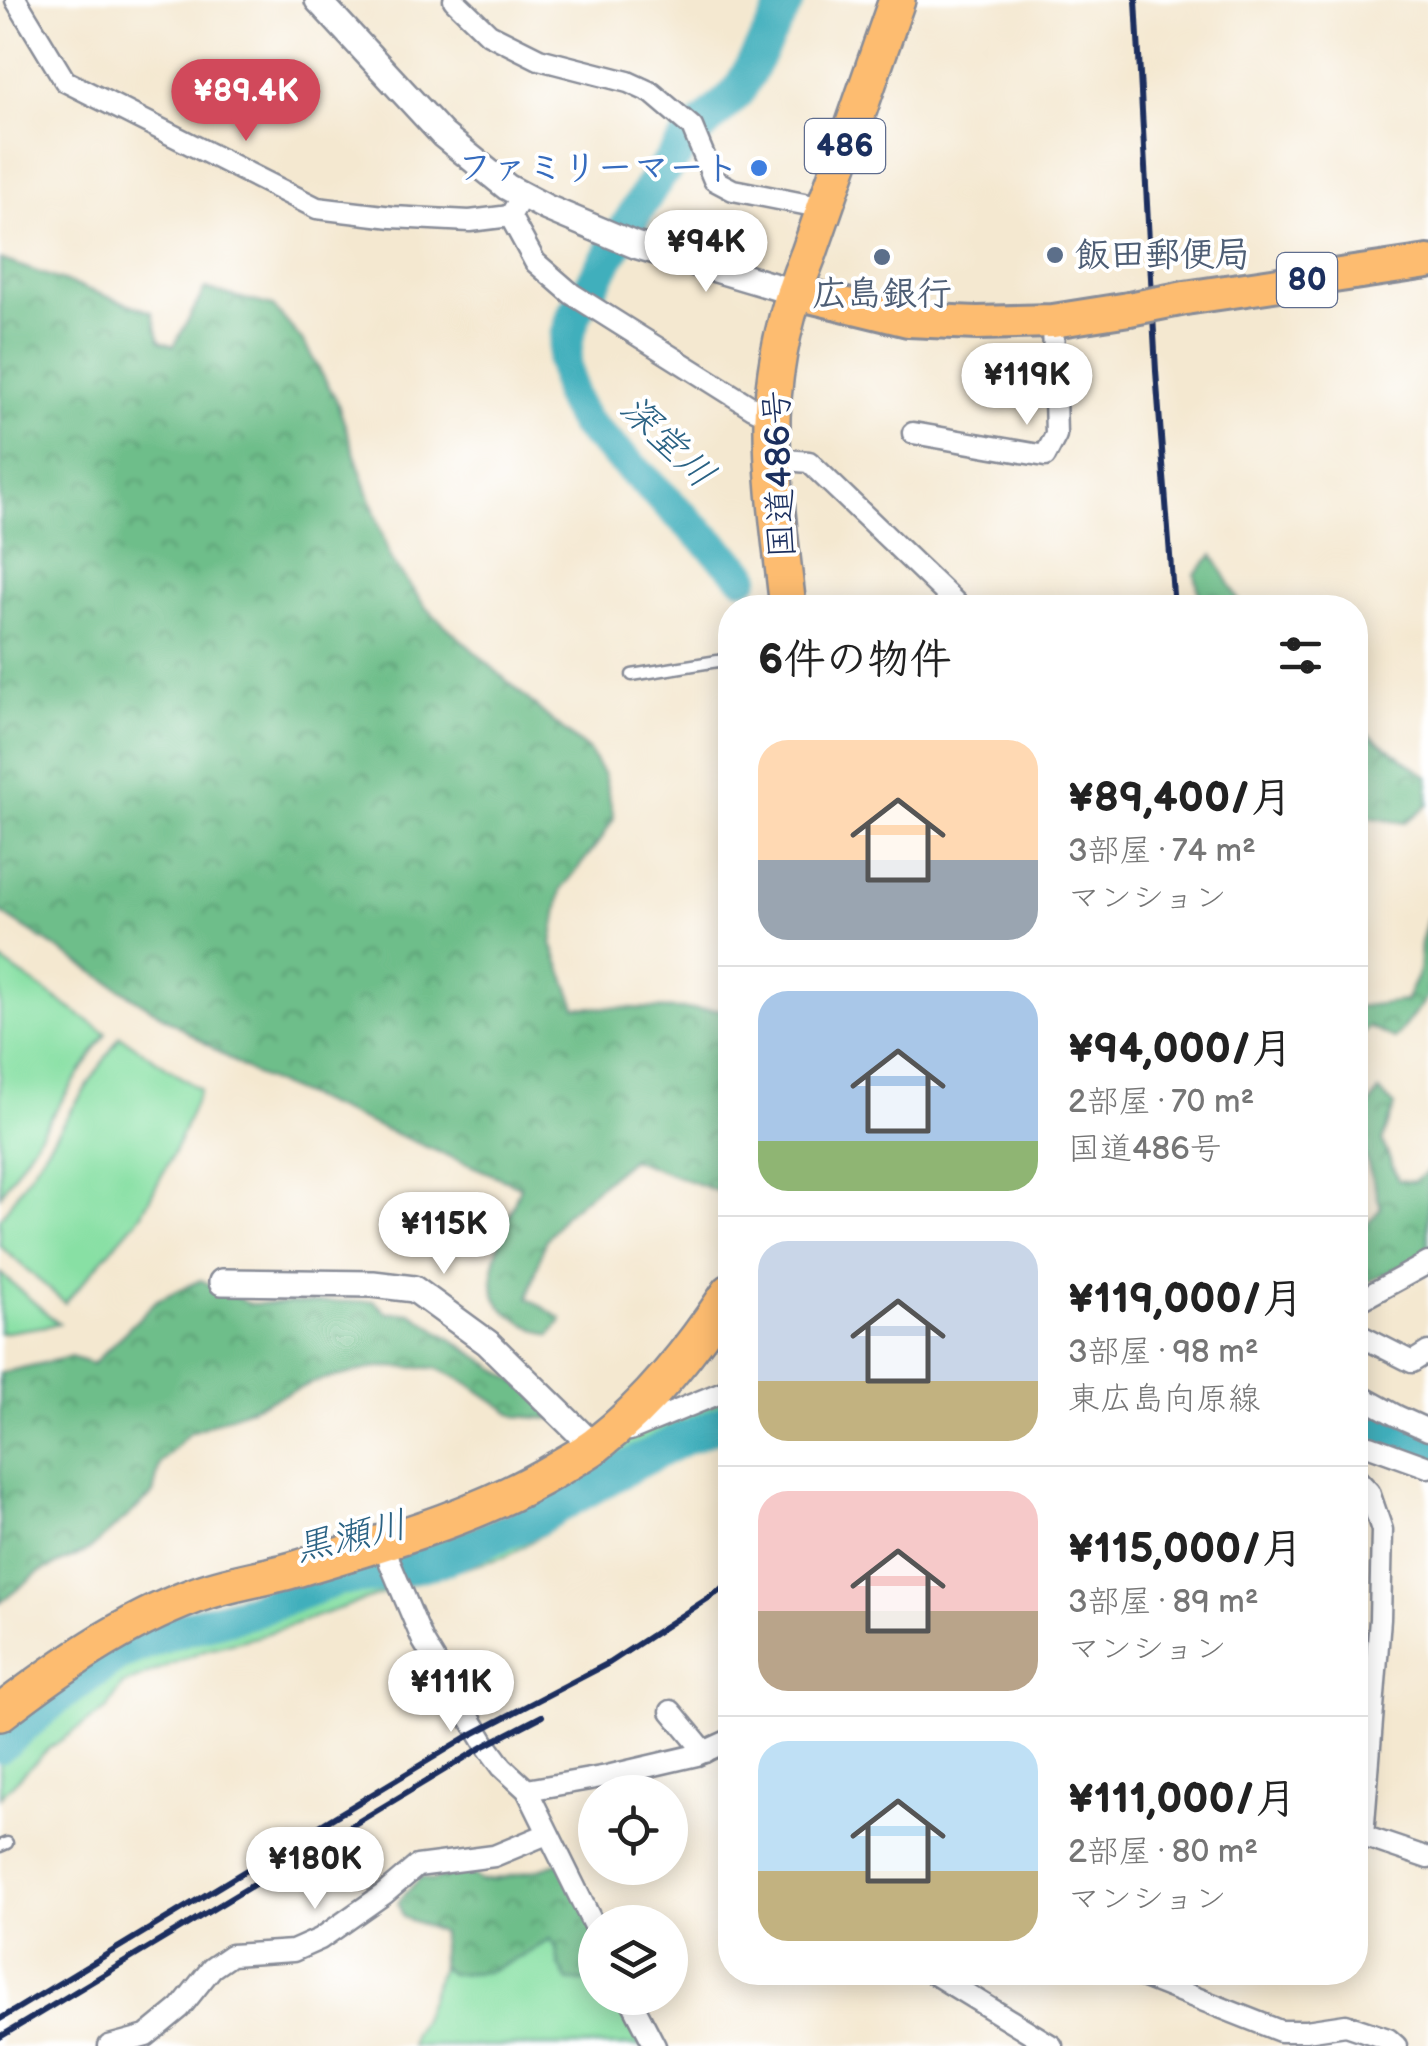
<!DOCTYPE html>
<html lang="ja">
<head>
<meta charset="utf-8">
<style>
	:root { --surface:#fff; --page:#f6f6f6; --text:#222; --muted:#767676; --line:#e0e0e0; --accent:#d1495b }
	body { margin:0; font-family:"Balsamiq Sans","Klee One",sans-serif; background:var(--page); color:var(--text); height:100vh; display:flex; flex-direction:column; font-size:38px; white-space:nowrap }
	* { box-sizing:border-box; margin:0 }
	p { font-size:32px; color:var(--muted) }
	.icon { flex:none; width:55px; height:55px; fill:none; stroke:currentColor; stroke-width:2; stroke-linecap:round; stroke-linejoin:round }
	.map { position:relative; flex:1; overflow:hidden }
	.sheet { position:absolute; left:718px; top:595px; width:650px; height:1390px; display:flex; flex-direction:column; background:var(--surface); border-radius:40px; box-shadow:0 5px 25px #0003 }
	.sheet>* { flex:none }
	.tools { position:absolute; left:578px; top:1775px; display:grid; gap:20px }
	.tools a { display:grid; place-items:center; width:110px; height:110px; border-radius:50%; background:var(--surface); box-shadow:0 5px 25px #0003; font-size:50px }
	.price { position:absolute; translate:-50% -85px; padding:0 22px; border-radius:35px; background:#fff; color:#222; font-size:32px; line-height:65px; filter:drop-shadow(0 2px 5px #0008) }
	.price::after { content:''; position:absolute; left:50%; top:60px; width:30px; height:22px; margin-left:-15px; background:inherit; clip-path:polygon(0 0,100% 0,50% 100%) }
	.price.current { background:var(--accent); color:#fff }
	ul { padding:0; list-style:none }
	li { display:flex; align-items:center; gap:30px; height:250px; padding:0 40px }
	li+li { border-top:2px solid var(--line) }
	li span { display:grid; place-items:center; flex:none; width:280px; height:200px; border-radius:30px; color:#555 }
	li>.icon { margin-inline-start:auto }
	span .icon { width:120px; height:120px; fill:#fffc; stroke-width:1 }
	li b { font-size:42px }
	h2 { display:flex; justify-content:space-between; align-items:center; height:120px; padding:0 40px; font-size:42px }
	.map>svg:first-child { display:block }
	.grass { fill:#88e0a4; stroke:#528881; stroke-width:2.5 }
	.forest { fill:url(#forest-crowns); stroke:#447674; stroke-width:2.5 }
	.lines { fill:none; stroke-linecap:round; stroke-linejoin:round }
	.river { stroke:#40afbc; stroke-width:35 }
	.service-casing { stroke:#888c97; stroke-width:15 }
	.minor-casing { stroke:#888c97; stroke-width:25 }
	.tertiary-casing { stroke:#888c97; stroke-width:30 }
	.primary-casing { stroke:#888c97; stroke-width:38 }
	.trunk-casing { stroke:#888c97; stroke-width:40 }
	.service { stroke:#fff; stroke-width:10 }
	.minor { stroke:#fff; stroke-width:20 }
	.tertiary { stroke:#fff; stroke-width:25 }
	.primary { stroke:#fdbc70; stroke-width:32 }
	.trunk { stroke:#fdbc70; stroke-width:35 }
	.rail { stroke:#1b2f5e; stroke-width:6 }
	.primary-bridge-casing { stroke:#888c97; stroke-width:38; stroke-linecap:butt }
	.primary-bridge { stroke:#fdbc70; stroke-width:32 }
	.shop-dot { fill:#3f7fe0; stroke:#fff; stroke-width:4 }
	.service-dot { fill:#5c6f8a; stroke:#fff; stroke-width:4 }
	.labels { text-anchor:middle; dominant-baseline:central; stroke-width:8; stroke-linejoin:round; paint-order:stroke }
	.shield { fill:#fff; stroke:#5f6d8e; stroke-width:2.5 }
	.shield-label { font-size:32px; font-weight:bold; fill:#1b2f5e }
	.shop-label { font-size:35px; font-weight:bold; fill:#366cbe; stroke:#fff; text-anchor:end }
	.service-label { font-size:35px; font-weight:bold; fill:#4e5e75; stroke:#fff; text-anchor:start }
	.street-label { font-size:35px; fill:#1b2f5e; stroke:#fff }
	.water-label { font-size:38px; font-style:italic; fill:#2a6284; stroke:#fff }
</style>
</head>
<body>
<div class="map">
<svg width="1428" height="2046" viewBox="0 0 1428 2046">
	<defs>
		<pattern id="forest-crowns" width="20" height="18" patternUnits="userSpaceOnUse" patternTransform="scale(2.5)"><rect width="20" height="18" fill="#6ebe8a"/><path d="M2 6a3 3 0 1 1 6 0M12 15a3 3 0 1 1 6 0" fill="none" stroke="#5a9b74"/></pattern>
	</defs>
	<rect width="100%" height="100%" fill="#fff"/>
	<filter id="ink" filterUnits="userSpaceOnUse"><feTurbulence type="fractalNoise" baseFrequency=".01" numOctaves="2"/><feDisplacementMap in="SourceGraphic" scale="20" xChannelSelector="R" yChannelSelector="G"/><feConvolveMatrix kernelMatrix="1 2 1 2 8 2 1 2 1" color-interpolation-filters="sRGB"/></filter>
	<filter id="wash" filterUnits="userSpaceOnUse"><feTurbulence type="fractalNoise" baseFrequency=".0048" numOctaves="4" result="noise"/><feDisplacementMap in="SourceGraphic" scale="40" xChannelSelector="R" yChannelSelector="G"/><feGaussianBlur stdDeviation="2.25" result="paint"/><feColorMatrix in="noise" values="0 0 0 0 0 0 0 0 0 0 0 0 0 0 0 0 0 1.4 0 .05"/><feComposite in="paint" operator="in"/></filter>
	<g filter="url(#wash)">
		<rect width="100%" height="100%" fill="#f4e8d0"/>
		<g class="grass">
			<path d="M0 960 106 1033 0 1195Z"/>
			<path d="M120 1036 200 1090 174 1152 141 1215 65 1303 0 1246V1219Z"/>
			<path d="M0 1273 59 1324 0 1333Z"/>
			<path d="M730 1397V1436L697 1444 623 1485 507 1556 423 1580 256 1637 204 1650 122 1685 107 1709 48 1749 0 1797V1739L48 1697 122 1647 225 1604 374 1565 512 1511 635 1432Z"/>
			<path d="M551 1939 556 1947 559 1965 589 1982 595 1974V1998H623L641 2046H411L413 2034 422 2019 441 1967 450 1974 521 1957Z"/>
		</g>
		<g class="forest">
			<path d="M0 259 152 312 160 341 174 346 205 289 273 306 304 343 336 399 391 560 427 609 552 721 589 751 604 775 614 818 601 839 561 890 552 944 576 1007 730 1010V1196L631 1159 564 1215 545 1241 528 1298 562 1319 550 1336C536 1329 520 1323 508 1313 472 1286 510 1219 520 1186L255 1075 0 912Z"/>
			<path d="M1213 555 1232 588 1241 607H1202L1195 574Z"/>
			<path d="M1355 724 1428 777V805L1405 823 1355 815Z"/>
			<path d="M1428 917V997L1394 1039 1369 1027 1355 1040V1007L1405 1001 1419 972 1421 943Z"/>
			<path d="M1379 1091 1395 1106 1382 1141 1398 1180 1414 1182 1428 1171V1256L1355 1287V1238L1381 1208 1356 1126Z"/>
			<path d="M201 1280 250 1304 374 1301 387 1313H411L532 1392 553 1419 516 1416 466 1382 437 1368 379 1367 317 1381 189 1433 160 1463 153 1494 88 1551 39 1572 0 1603V1373L70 1357 93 1364 157 1300Z"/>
			<path d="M561 1862 595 1928V1974L589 1982 568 1981 559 1965 556 1947 550 1939 521 1957 486 1972 450 1974 441 1967V1932L403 1917 398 1902 421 1877 433 1881 463 1867 481 1881C509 1878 535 1871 561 1862Z"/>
		</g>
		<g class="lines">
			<g class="river">
				<path d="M743 575 584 422 570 396 564 362 567 337 575 312 653 184 687 140 738 92 788 0"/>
				<path d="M1355 1412 1428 1450"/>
				<path d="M0 1746 56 1698 119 1653 173 1631 250 1611 339 1578 373 1576 443 1559 534 1520 626 1468 678 1441 730 1419"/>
			</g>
		</g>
	</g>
	<g filter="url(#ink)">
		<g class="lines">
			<g class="service-casing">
				<g id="service">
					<path d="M632 675 730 659"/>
					<path d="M0 1846 7 1843"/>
				</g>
			</g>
			<g class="minor-casing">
				<g id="minor">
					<path d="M16 0 65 81 317 208 392 217 470 221 510 216"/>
					<path d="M454 0 489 34 539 59 628 82 652 93 692 127 714 180 733 190 824 208"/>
					<path d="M516 206 510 216 535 262 572 294 753 408 772 417"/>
					<path d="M913 433 1045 456 1056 435 1053 321"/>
					<path d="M774 459 809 462 961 608"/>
					<path d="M1128 608V607"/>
					<path d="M1355 1303 1428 1263"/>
					<path d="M1355 1333 1412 1362 1428 1352"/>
					<path d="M1355 1393 1397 1416 1428 1430"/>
					<path d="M627 1427 630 1430 730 1389"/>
					<path d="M1355 1446H1370L1428 1467"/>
					<path d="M1355 1477 1369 1492 1382 1530 1380 1619 1363 1836 1355 1844"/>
					<path d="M385 1541 390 1563 423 1641 486 1745 502 1767 527 1790 595 1928"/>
					<path d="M671 1711 705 1752"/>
					<path d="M527 1790 607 1776 697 1755 730 1740"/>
					<path d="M1363 1836 1428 1858"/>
					<path d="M931 1972 1052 2046"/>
					<path d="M1131 1972 1280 2031H1306L1346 2025 1388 2039 1396 2046"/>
					<path d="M630 1998 655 2046"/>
					<path d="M109 2046 146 2036 180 2008 212 1968 231 1955 293 1951 320 1939 384 1894 417 1866 494 1856 547 1834"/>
				</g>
			</g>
			<g class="tertiary-casing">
				<g id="tertiary">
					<path d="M318 0 443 135 507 187 547 208 635 245 793 292"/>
					<path d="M222 1282 373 1284 414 1289 488 1343 594 1447"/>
				</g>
			</g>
			<g class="primary-casing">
				<g id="primary">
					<path d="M793 292 908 320 977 323 1053 321 1129 309"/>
					<path d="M1185 298 1428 262"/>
				</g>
			</g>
			<g class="trunk-casing">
				<g id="trunk">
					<path d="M788 608C781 544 771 480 772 417 774 361 788 304 809 253L897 0"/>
					<path d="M0 1713C60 1667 122 1623 194 1596 226 1583 263 1579 296 1569 385 1542 477 1517 557 1469 570 1461 584 1454 596 1445 650 1403 692 1349 730 1292"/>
				</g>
			</g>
			<use href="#service" class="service"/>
			<use href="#minor" class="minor"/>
			<use href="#tertiary" class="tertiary"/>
			<use href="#primary" class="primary"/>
			<use href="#trunk" class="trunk"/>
			<g class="rail">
				<path d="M1136 0 1156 371 1174 608"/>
				<path d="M0 2019 467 1737 609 1663 730 1584"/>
				<path d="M0 2037 486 1745 542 1716"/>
			</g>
			<g class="primary-bridge-casing">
				<path id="primary-bridge" d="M1129 309 1185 298"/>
			</g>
			<use href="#primary-bridge" class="primary-bridge"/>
		</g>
	</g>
	<circle class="shop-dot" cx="759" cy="168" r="10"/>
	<g class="service-dot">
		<circle cx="1055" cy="255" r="10"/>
		<circle cx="882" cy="257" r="10"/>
	</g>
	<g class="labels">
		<g class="shield">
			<rect x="805" y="119" width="80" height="54" rx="8"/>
			<rect x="1277" y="253" width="60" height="54" rx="8"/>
		</g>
		<g class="shield-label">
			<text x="845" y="146">486</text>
			<text x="1307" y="280">80</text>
		</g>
		<g class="shop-label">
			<text x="739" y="168">ファミリーマート</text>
		</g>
		<g class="service-label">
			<text x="1075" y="255">飯田郵便局</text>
			<text x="882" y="294" text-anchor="middle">広島銀行</text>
		</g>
		<g class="street-label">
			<text transform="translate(780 474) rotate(-92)">国道486号</text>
		</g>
		<g class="water-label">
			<text transform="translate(667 442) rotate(44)">深堂川</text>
			<text transform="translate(351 1537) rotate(-13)">黒瀬川</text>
		</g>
	</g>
</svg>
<div class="tools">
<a><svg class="icon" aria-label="locate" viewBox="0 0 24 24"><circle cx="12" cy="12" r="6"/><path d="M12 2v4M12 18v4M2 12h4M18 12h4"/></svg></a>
<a><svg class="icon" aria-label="layers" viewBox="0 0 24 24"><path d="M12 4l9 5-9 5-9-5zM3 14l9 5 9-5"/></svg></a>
</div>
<b class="price current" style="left:246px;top:144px">¥89.4K</b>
<b class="price" style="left:706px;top:295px">¥94K</b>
<b class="price" style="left:1027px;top:428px">¥119K</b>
<b class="price" style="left:444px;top:1277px">¥115K</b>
<b class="price" style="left:451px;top:1735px">¥111K</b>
<b class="price" style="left:315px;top:1912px">¥180K</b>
<section class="sheet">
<h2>6件の物件<svg class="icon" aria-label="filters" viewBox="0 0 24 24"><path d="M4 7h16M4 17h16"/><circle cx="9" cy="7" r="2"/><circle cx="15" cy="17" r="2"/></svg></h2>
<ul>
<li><span style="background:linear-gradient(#ffd9b3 60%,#9aa5b1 0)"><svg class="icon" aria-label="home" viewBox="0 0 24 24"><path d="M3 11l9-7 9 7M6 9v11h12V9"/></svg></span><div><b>¥89,400/月</b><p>3部屋 · 74 m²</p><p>マンション</p></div></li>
<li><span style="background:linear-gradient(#a9c7e8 75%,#8fb573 0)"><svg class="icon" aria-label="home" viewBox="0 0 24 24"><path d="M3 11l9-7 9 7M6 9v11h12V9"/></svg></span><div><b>¥94,000/月</b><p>2部屋 · 70 m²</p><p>国道486号</p></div></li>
<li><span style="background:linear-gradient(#c9d6e8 70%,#c2b280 0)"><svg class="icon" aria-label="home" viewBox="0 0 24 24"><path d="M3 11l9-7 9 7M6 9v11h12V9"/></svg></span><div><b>¥119,000/月</b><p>3部屋 · 98 m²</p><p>東広島向原線</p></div></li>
<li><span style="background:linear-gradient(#f6c9c9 60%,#b9a48a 0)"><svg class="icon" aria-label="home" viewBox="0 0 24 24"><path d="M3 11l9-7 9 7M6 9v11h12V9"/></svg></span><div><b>¥115,000/月</b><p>3部屋 · 89 m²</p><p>マンション</p></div></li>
<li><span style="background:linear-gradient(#bfe0f5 65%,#c2b280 0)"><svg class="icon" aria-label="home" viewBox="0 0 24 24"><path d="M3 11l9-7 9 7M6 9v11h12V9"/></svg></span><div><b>¥111,000/月</b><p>2部屋 · 80 m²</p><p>マンション</p></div></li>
</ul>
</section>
</div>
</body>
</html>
